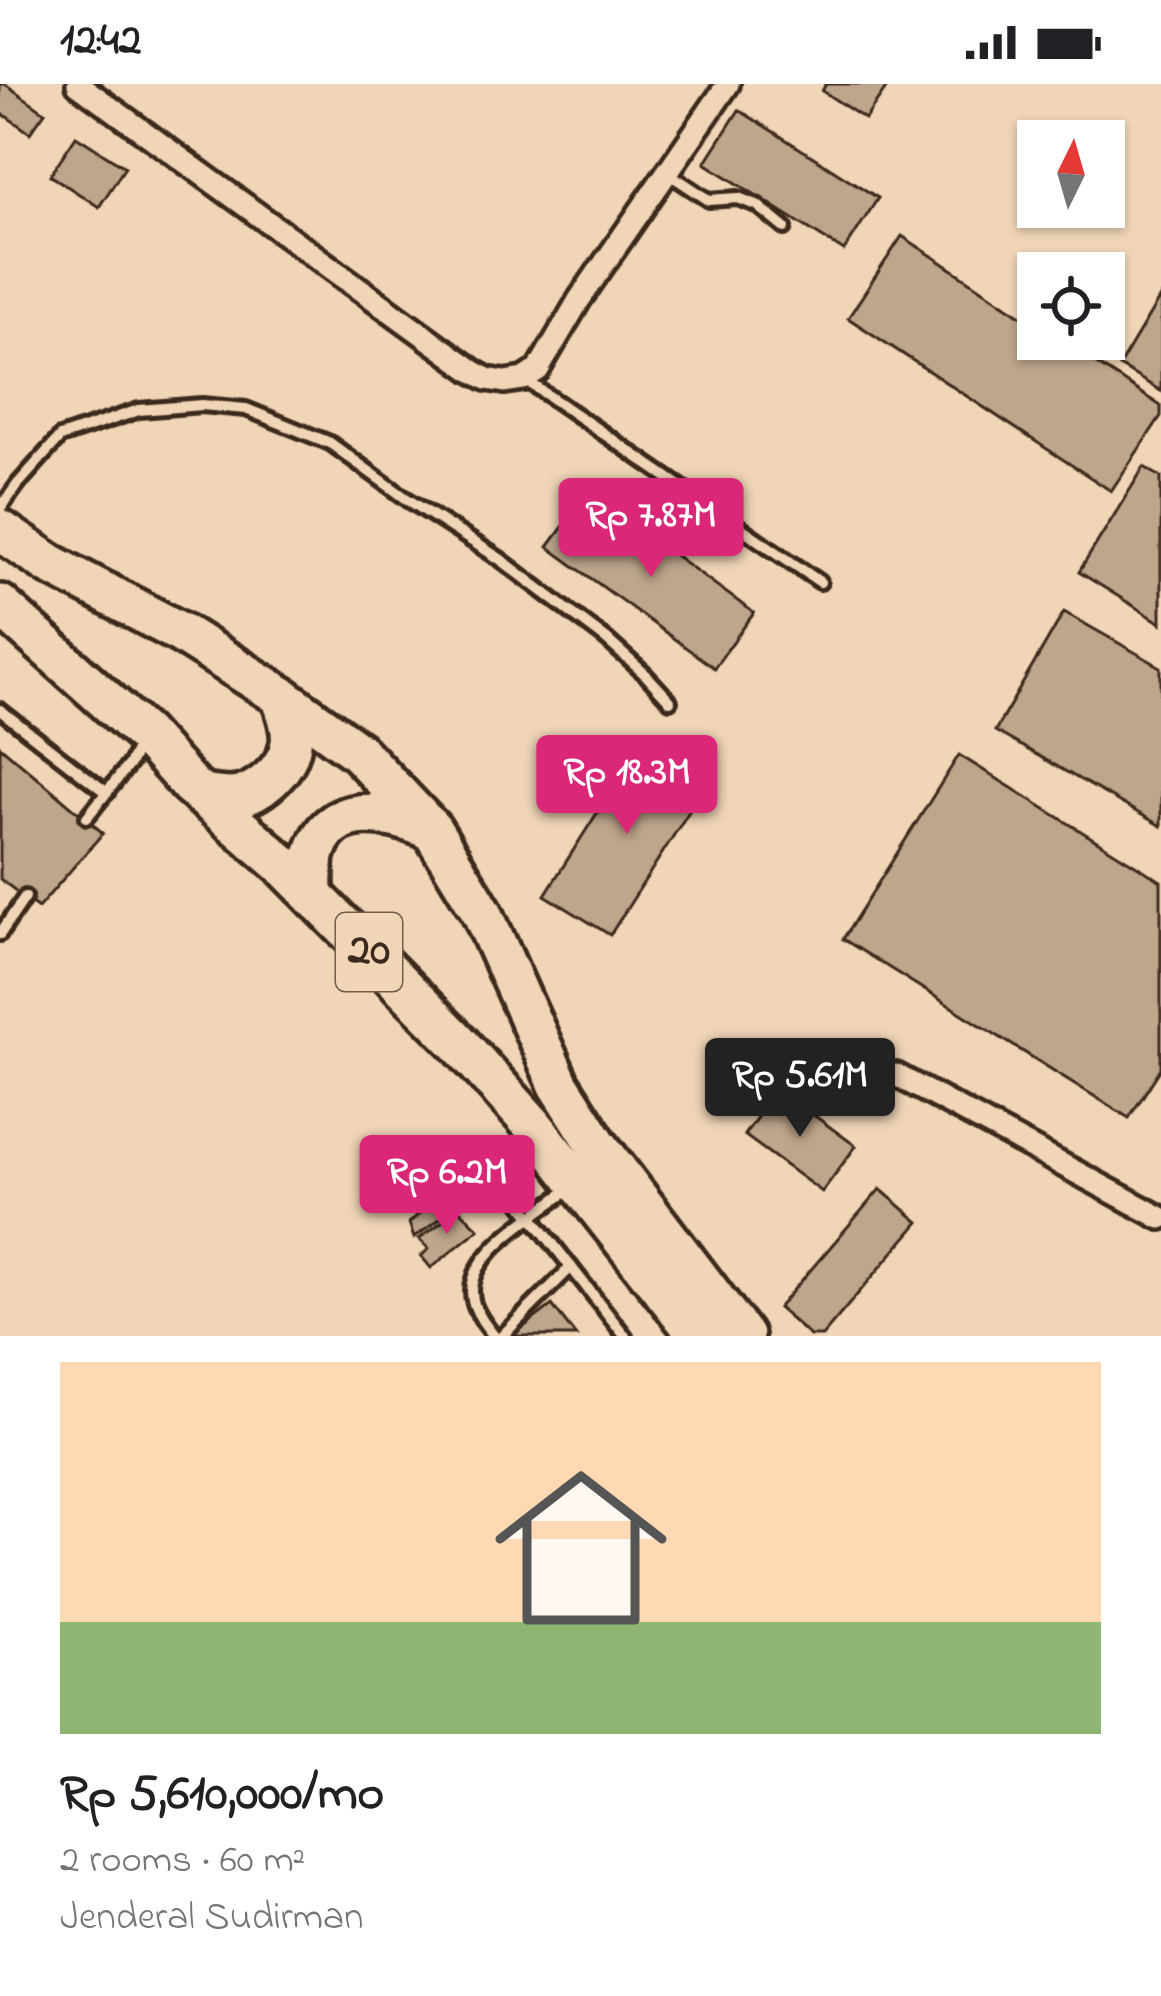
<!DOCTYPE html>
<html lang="en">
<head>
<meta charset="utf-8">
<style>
	:root { --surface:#fff; --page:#f2f2f2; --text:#202124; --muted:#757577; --line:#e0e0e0; --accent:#db2777 }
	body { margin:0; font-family:"Indie Flower",sans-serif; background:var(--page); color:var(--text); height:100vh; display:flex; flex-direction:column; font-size:45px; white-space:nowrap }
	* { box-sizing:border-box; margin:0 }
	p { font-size:39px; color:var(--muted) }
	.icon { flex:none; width:66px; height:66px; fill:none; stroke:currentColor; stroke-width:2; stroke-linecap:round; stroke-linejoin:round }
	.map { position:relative; height:1252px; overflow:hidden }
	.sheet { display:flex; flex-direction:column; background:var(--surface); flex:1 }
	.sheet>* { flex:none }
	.needle { width:78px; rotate:5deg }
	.tools { position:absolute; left:1017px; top:36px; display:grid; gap:24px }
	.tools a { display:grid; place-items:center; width:108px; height:108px; border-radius:0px; background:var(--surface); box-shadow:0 3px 9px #0004; font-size:60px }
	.price { position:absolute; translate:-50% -102px; padding:0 27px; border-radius:12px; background:var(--accent); color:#fff; font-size:39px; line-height:78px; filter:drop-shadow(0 3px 6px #0008) }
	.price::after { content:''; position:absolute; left:50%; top:72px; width:36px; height:27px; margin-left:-18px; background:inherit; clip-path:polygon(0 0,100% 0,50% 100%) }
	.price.active { background:#222; color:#fff }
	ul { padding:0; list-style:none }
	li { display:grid; align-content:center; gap:24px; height:636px; padding:0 60px }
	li+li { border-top:3px solid var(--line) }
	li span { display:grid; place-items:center; height:372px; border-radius:0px; color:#555 }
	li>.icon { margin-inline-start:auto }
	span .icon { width:216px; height:216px; fill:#fffc; stroke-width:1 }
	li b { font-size:51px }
	.status { display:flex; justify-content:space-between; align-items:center; height:84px; padding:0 60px; background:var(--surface); direction:ltr }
	.status svg { height:33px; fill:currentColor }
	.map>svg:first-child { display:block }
	.building { fill:#bea68c; stroke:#3b2a1e; stroke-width:3 }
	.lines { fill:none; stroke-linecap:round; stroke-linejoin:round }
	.lane-casing { stroke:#3b2a1e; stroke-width:20 }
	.street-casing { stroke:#3b2a1e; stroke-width:30 }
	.highway-casing { stroke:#3b2a1e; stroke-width:48 }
	.lane { stroke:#f0d5b7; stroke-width:10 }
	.street { stroke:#f0d5b7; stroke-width:21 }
	.highway { stroke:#f0d5b7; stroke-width:39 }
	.labels { text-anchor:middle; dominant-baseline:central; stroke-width:12; stroke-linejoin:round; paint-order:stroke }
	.shield { fill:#f0d5b7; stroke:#715d4c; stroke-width:3 }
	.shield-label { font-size:45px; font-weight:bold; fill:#3b2a1e }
</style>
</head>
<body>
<div class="status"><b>12:42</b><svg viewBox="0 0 49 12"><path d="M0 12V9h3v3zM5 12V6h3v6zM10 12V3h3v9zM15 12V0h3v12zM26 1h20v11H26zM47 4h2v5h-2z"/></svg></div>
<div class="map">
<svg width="1161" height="1252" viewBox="0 0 1161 1252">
	<rect width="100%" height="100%" fill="#f0d5b7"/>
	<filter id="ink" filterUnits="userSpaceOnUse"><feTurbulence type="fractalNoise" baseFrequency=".00833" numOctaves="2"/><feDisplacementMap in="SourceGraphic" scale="24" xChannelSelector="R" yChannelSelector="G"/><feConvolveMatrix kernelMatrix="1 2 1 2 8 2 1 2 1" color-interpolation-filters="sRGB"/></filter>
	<g filter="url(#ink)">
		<g class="building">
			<path d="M0 0H5L45 28 30 49 0 28Z"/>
			<path d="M826 0H889L865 35 822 7Z"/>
			<path d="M739 26 878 114 844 167 705 79Z"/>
			<path d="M76 52 125 83 99 123 50 91Z"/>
			<path d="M902 152 1038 242V255H1058L1161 322V332L1111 407 848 234Z"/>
			<path d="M1161 212V307L1119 282Z"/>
			<path d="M1144 383 1161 393V539L1079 488Z"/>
			<path d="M589 408 754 529 714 584 548 463Z"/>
			<path d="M1064 528 1161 583V742L995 647Z"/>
			<path d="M644 655 709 696 610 851 545 811Z"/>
			<path d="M0 662 103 749 38 824 0 795Z"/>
			<path d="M959 671 1161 797V984L1129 1034 843 855Z"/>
			<path d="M721 966 754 983 743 1004 711 989Z"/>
			<path d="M778 1005 856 1062 822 1108 744 1051Z"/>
			<path d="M880 1105 919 1138 822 1252H810L778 1224Z"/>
			<path d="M444 1108 456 1123 414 1154 409 1139Z"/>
			<path d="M459 1125 479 1145 431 1184 421 1172 429 1165 419 1155Z"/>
			<path d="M552 1221 576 1252H512Z"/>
		</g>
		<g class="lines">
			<g class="lane-casing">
				<g id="lane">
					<path d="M668 89 709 116 738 114 757 121 785 144"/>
					<path d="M524 295 820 498"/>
					<path d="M0 425 18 400 60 353 139 326 202 321 246 325 330 359 407 415 500 475 606 555 646 591 670 617"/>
					<path d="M0 626 107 709"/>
					<path d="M87 733 130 679 140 658"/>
					<path d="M0 850 25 813"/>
					<path d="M495 1086 625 1252"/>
					<path d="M494 1252C486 1242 478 1232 474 1220 458 1171 541 1129 572 1103"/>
					<path d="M502 1252 571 1183"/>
				</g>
			</g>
			<g class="street-casing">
				<g id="street">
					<path d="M78 0 473 287 487 295 505 298 524 295 538 286 579 216 728 0"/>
					<path d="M896 991 1161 1134"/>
				</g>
			</g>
			<g class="highway-casing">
				<g id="highway">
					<path d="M0 446 50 480 181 549 281 612 358 668 432 746 482 828 559 1001 596 1059 743 1252"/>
					<path d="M0 521 144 650 190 701 282 780 456 956 532 1040 699 1252"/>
					<path d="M201 711C210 712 220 714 230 714 257 713 287 686 291 659 293 643 286 627 281 612"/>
					<path d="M313 811C313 798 312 785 314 772 328 716 386 727 427 744"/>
				</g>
			</g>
			<use href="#lane" class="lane"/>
			<use href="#street" class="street"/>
			<use href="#highway" class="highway"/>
		</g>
	</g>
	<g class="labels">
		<rect class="shield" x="336" y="829" width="66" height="78" rx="9"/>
		<g class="shield-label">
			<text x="369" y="868">20</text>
		</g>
	</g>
</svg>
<div class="tools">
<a><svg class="needle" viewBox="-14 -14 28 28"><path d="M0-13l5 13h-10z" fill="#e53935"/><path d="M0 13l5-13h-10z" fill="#757577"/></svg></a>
<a><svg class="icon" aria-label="locate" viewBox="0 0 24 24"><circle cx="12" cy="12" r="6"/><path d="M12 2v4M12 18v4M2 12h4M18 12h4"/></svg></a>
</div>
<b class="price" style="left:651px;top:496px">Rp 7.87M</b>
<b class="price" style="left:627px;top:753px">Rp 18.3M</b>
<b class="price active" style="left:800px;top:1056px">Rp 5.61M</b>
<b class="price" style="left:447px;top:1153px">Rp 6.2M</b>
</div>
<section class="sheet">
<ul>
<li><span style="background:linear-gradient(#ffd9b3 70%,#8fb573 0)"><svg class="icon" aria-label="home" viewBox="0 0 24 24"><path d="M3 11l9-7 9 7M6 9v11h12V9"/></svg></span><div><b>Rp 5,610,000/mo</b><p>2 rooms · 60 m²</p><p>Jenderal Sudirman</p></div></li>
</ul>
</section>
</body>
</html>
